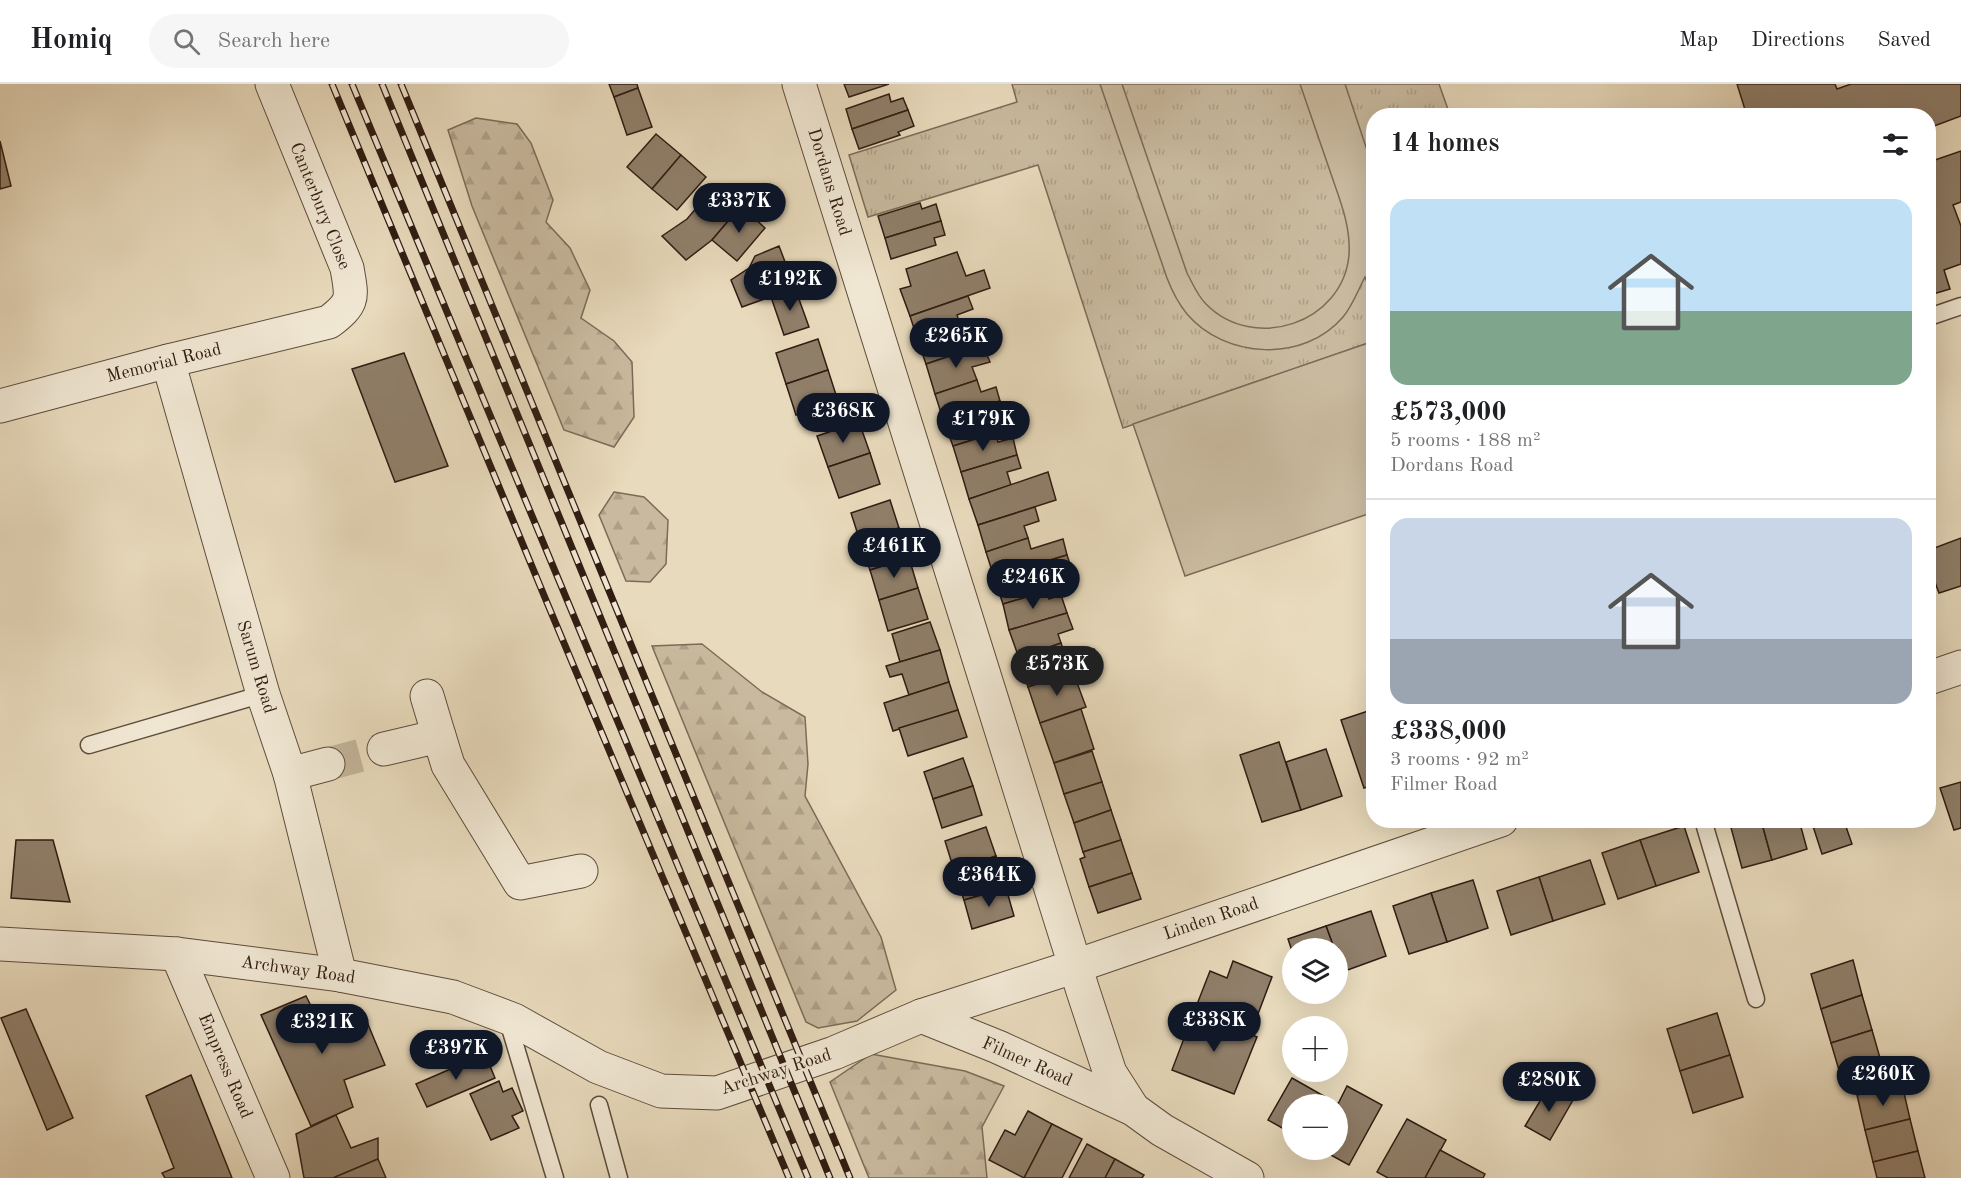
<!DOCTYPE html>
<html lang="en">
<head>
<meta charset="utf-8">
<style>
	:root { --surface:#fff; --page:#f6f6f6; --text:#202124; --muted:#757577; --line:#e0e0e0; --accent:#111827 }
	body { margin:0; font-family:"Old Standard TT",serif; background:var(--page); color:var(--text); height:100vh; display:flex; flex-direction:column; font-size:22px; white-space:nowrap }
	* { box-sizing:border-box; margin:0 }
	p { font-size:20px; color:var(--muted) }
	.icon { flex:none; width:33px; height:33px; fill:none; stroke:currentColor; stroke-width:2; stroke-linecap:round; stroke-linejoin:round }
	.map { position:relative; flex:1; overflow:hidden }
	.side { position:absolute; left:1366px; top:24px; width:570px; height:720px; display:flex; flex-direction:column; background:var(--surface); border-radius:24px; box-shadow:0 6px 24px #0002 }
	.side>* { flex:none }
	.fabs { position:absolute; left:1282px; top:854px; display:grid; gap:12px }
	.fabs a { display:grid; place-items:center; width:66px; height:66px; border-radius:50%; background:var(--surface); box-shadow:0 6px 24px #0002; font-size:30px }
	.price { position:absolute; translate:-50% -51px; padding:0 14px; border-radius:21px; background:var(--accent); color:#fff; font-size:20px; line-height:39px; filter:drop-shadow(0 2px 3px #0008) }
	.price::after { content:''; position:absolute; left:50%; top:36px; width:18px; height:14px; margin-left:-9px; background:inherit; clip-path:polygon(0 0,100% 0,50% 100%) }
	.price.selected { background:#222; color:#fff }
	ul { padding:0; list-style:none }
	li { display:grid; align-content:center; gap:12px; height:318px; padding:0 24px }
	li+li { border-top:2px solid var(--line) }
	li span { display:grid; place-items:center; height:186px; border-radius:18px; color:#555 }
	li>.icon { margin-inline-start:auto }
	span .icon { width:108px; height:108px; fill:#fffc; stroke-width:1 }
	li b { font-size:26px }
	h2 { display:flex; justify-content:space-between; align-items:center; height:72px; padding:0 24px; font-size:26px }
	header { display:flex; align-items:center; gap:36px; box-sizing:border-box; height:84px; padding:0 30px; background:var(--surface); border-bottom:2px solid var(--line) }
	header strong { font-size:28px }
	nav { display:flex; gap:33px; margin-inline-start:auto; font-size:21px }
	.search { width:420px; height:54px; background:var(--page); display:flex; align-items:center; gap:15px; box-sizing:border-box; padding:0 21px; border-radius:33px; color:var(--muted); font-size:22px }
	.map>svg:first-child { display:block }
	.grass { fill:url(#grass-tufts); stroke:#7c6b58; stroke-width:1.5 }
	.forest { fill:url(#forest-firs); stroke:#7c6b58; stroke-width:1.5 }
	.pitch { fill:#c9ba9f; stroke:#7c6b58; stroke-width:1.5 }
	.building { fill:#907f6a; stroke:#301c12; stroke-width:1.5 }
	.lines { fill:none; stroke-linecap:round; stroke-linejoin:round }
	.minor-tunnel { stroke:#c3b49a; stroke-width:33; stroke-dasharray:33 16; stroke-linecap:butt }
	.service-casing { stroke:#5e4c3c; stroke-width:19 }
	.minor-casing { stroke:#5e4c3c; stroke-width:35 }
	.service { stroke:#f0e7d3; stroke-width:16 }
	.minor { stroke:#f0e7d3; stroke-width:33 }
	.rail-casing { stroke:#301c12; stroke-width:7 }
	.rail { stroke:#f0e7d3; stroke-width:4.5; stroke-dasharray:14; stroke-linecap:butt }
	.labels { text-anchor:middle; dominant-baseline:central; stroke-width:6; stroke-linejoin:round; paint-order:stroke }
	.street-label { font-size:18px; fill:#301c12; stroke:#f0e7d3 }
</style>
</head>
<body>
<header>
<strong>Homiq</strong>
<div class="search"><svg class="icon" aria-label="search" viewBox="0 0 24 24"><circle cx="10" cy="10" r="6"/><path d="M15 15l6 6"/></svg>Search here</div>
<nav><a>Map</a><a>Directions</a><a>Saved</a></nav>
</header>
<div class="map">
<svg width="1961" height="1094" viewBox="0 0 1961 1094">
	<defs>
		<pattern id="grass-tufts" width="24" height="20" patternUnits="userSpaceOnUse" patternTransform="scale(1.5)"><rect width="24" height="20" fill="#c9ba9f"/><path d="M3 7l-1-3M5 7V3M7 7l1-3M15 17l-1-3M17 17v-4M19 17l1-3" fill="none" stroke="#ad9f88"/></pattern>
		<pattern id="forest-firs" width="22" height="20" patternUnits="userSpaceOnUse" patternTransform="scale(1.5)"><rect width="22" height="20" fill="#c9ba9f"/><path d="M5 1l3.5 6h-7zM16 11l3.5 6h-7z" fill="#ad9f88"/></pattern>
	</defs>
	<rect width="100%" height="100%" fill="#e8dabc"/>
	<filter id="stains"><feTurbulence type="fractalNoise" baseFrequency=".00333" numOctaves="4"/><feColorMatrix values="0 0 0 0 .2 0 0 0 0 .09 0 0 0 0 .02 0 0 0 .5 -.17"/></filter>
	<radialGradient id="worn" r=".72"><stop offset=".6" stop-color="#630" stop-opacity="0"/><stop offset="1" stop-color="#630" stop-opacity=".3"/></radialGradient>
	<path class="grass" d="M1012 0H1439L1450 31 1374 32V257L1123 344 1038 81 868 133 849 71 1017 18Z"/>
	<g class="forest">
		<path d="M476 34 517 40 531 59 553 116 546 138 570 164 590 206 581 234 614 257 632 278 634 333 614 363 564 346 472 122 448 46Z"/>
		<path d="M614 408 644 413 668 436 666 480 650 498 626 497 599 431Z"/>
		<path d="M702 560 762 608 805 633 808 680 805 712 881 853 896 906 857 937 818 944 806 938 652 562Z"/>
		<path d="M871 970 965 987 1004 1002 982 1043 987 1094H869L830 998Z"/>
	</g>
	<g class="pitch">
		<path d="M1100 0H1122L1187 189C1193 200 1197 211 1206 220 1254 269 1343 239 1349 171 1351 141 1339 114 1330 87 1320 58 1310 29 1300 0H1345L1374 87V209L1371 210 1365 193C1358 206 1353 221 1343 233 1304 279 1225 275 1187 230 1178 219 1172 207 1167 194Z"/>
		<path d="M1374 257V428L1185 492 1133 340Z"/>
	</g>
	<g class="building">
		<path d="M609 0H637L638 4 614 13Z"/>
		<path d="M844 0H889L849 13Z"/>
		<path d="M1737 0H1835L1837 5 1851 0H1961V32L1929 44V32H1747Z"/>
		<path d="M638 4 652 43 627 51 614 13Z"/>
		<path d="M889 10 891 18 903 14 908 26 852 45 846 25Z"/>
		<path d="M908 26 914 42 898 48 900 51 859 65 852 45Z"/>
		<path d="M656 50 681 71 652 105 627 83Z"/>
		<path d="M0 57 11 102 0 105Z"/>
		<path d="M1961 67V118L1953 121 1961 142V180L1944 186 1950 205 1933 210 1934 214 1929 216V196L1931 195 1929 189V78Z"/>
		<path d="M681 71 706 93 677 126 652 105Z"/>
		<path d="M716 101 741 122 712 156 686 176 662 152 687 135Z"/>
		<path d="M920 119 922 125 936 120 941 137 885 154 878 132Z"/>
		<path d="M741 122 765 144 737 177 712 156Z"/>
		<path d="M941 137 945 151 934 154 936 161 891 175 885 154Z"/>
		<path d="M779 162 795 204 742 223 731 196 749 184 755 172Z"/>
		<path d="M957 168 966 192 984 186 990 204 910 232 900 205 911 202 906 185Z"/>
		<path d="M795 204 809 243 784 251 771 213Z"/>
		<path d="M968 212 973 225 957 231 961 243 918 257 910 232Z"/>
		<path d="M961 243 964 253 979 248 983 261 926 280 918 257Z"/>
		<path d="M818 255 828 286 786 300 776 269Z"/>
		<path d="M983 261 990 278 972 283 977 296 935 310 926 280Z"/>
		<path d="M404 269 448 382 395 398 352 285Z"/>
		<path d="M828 286 838 317 796 331 786 300Z"/>
		<path d="M977 296 981 308 996 303 1000 317 943 335 935 310Z"/>
		<path d="M1000 317 1005 333 991 337 995 349 953 362 943 335Z"/>
		<path d="M859 338 870 369 828 383 817 352Z"/>
		<path d="M995 349 998 358 1013 354 1017 371 961 388 953 362Z"/>
		<path d="M870 369 880 400 839 414 828 383Z"/>
		<path d="M1017 371 1021 384 1007 388 1011 401 969 415 961 388Z"/>
		<path d="M1048 388 1056 416 978 441 969 415Z"/>
		<path d="M890 416 899 444 860 457 851 429Z"/>
		<path d="M1035 423 1039 437 1024 442 1028 454 986 468 978 441Z"/>
		<path d="M899 444 909 474 870 486 860 457Z"/>
		<path d="M1028 454 1031 465 1063 455 1067 471 994 493 986 468Z"/>
		<path d="M1961 454V502L1939 509 1929 482V466Z"/>
		<path d="M1067 471 1073 489 1044 498 1047 507 1003 520 994 493Z"/>
		<path d="M909 474 918 504 879 516 870 486Z"/>
		<path d="M918 504 928 535 888 547 879 516Z"/>
		<path d="M1047 507 1049 515 1061 511 1067 529 1009 546 1003 520Z"/>
		<path d="M1067 529 1073 545 1058 550 1061 559 1019 574 1009 546Z"/>
		<path d="M930 538 940 566 900 578 892 550Z"/>
		<path d="M1061 559 1066 574 1094 565 1098 579 1028 603 1019 574Z"/>
		<path d="M940 566 949 598 909 611 902 590 890 593 886 582Z"/>
		<path d="M1073 588 1086 623 1040 639 1028 603Z"/>
		<path d="M949 598 958 626 893 647 884 619Z"/>
		<path d="M1081 625 1094 665 1054 679 1040 639Z"/>
		<path d="M1374 625V701L1364 704 1341 636Z"/>
		<path d="M958 626 967 653 908 672 899 644Z"/>
		<path d="M1279 658 1301 726 1262 738 1240 671Z"/>
		<path d="M1326 665 1342 712 1301 726 1286 678Z"/>
		<path d="M1092 667 1102 698 1064 710 1054 679Z"/>
		<path d="M963 674 973 702 933 715 924 688Z"/>
		<path d="M1102 698 1111 726 1074 739 1064 710Z"/>
		<path d="M1961 698V744L1954 746 1940 704Z"/>
		<path d="M973 702 982 731 942 744 933 715Z"/>
		<path d="M1111 726 1121 756 1083 768 1074 739Z"/>
		<path d="M1742 736H1761L1772 776 1742 784 1730 740Z"/>
		<path d="M1761 736H1799L1807 765 1772 776Z"/>
		<path d="M1811 736H1847L1844 737 1852 760 1822 770Z"/>
		<path d="M1684 742 1699 788 1656 802 1640 756Z"/>
		<path d="M986 743 996 772 954 786 945 757Z"/>
		<path d="M16 756H53L70 818 11 814Z"/>
		<path d="M1121 756 1132 789 1089 803 1080 775 1085 773 1083 768Z"/>
		<path d="M1640 756 1656 802 1618 815 1602 769Z"/>
		<path d="M996 772 1006 804 964 816 954 786Z"/>
		<path d="M1590 776 1605 820 1553 837 1539 793Z"/>
		<path d="M1132 789 1141 815 1098 829 1089 803Z"/>
		<path d="M1539 793 1553 837 1511 851 1497 807Z"/>
		<path d="M1473 796 1488 844 1447 858 1431 809Z"/>
		<path d="M1006 804 1014 832 972 845 964 816Z"/>
		<path d="M1431 809 1447 858 1409 870 1393 822Z"/>
		<path d="M1371 827 1386 872 1342 888 1338 876V864H1334L1326 842Z"/>
		<path d="M1326 842 1334 864H1293V870L1288 855Z"/>
		<path d="M1853 876 1862 911 1821 925 1811 890Z"/>
		<path d="M1233 877 1272 893 1250 951 1194 928 1210 887 1227 894Z"/>
		<path d="M1862 911 1872 946 1831 959 1821 925Z"/>
		<path d="M306 912 320 940 362 926 385 981 344 996 353 1023 311 1042 261 931Z"/>
		<path d="M26 925 73 1034 47 1046 1 934Z"/>
		<path d="M1194 928 1257 953 1234 1010 1172 986Z"/>
		<path d="M1717 929 1730 971 1680 987 1667 945Z"/>
		<path d="M1872 946 1882 981 1841 993 1831 959Z"/>
		<path d="M485 970 495 994 427 1023 416 1000Z"/>
		<path d="M1730 971 1743 1013 1693 1029 1680 987Z"/>
		<path d="M191 991 232 1094H165L162 1089 174 1084 146 1012Z"/>
		<path d="M1292 994 1331 1016 1329 1020H1293V1050L1268 1036Z"/>
		<path d="M499 997 503 1008 512 1004 523 1027 512 1032 519 1044 491 1056 470 1010Z"/>
		<path d="M1902 1000 1910 1035 1865 1046 1857 1011Z"/>
		<path d="M1347 1002 1382 1021 1349 1081 1320 1065H1338V1020H1329L1331 1016 1338 1020Z"/>
		<path d="M1549 1002 1573 1016 1550 1056 1525 1042Z"/>
		<path d="M1028 1027 1052 1040 1024 1094 989 1076 1005 1046 1015 1051Z"/>
		<path d="M336 1031 351 1064 378 1054V1075L333 1094H304L296 1050Z"/>
		<path d="M1407 1035 1446 1056 1425 1094H1388L1377 1088Z"/>
		<path d="M1910 1035 1918 1067 1873 1078 1865 1046Z"/>
		<path d="M1052 1040 1082 1055 1062 1094H1024Z"/>
		<path d="M1087 1060 1115 1075 1105 1094H1069Z"/>
		<path d="M1440 1066 1485 1090 1483 1094H1425Z"/>
		<path d="M1918 1067 1925 1094H1877L1873 1078Z"/>
		<path d="M378 1075 386 1094H333Z"/>
		<path d="M1115 1075 1144 1091 1142 1094H1105Z"/>
	</g>
	<g class="lines">
		<path class="minor-tunnel" d="M328 680 384 665"/>
		<g class="service-casing">
			<g id="service">
				<path d="M1929 233 1961 222"/>
				<path d="M89 661 263 610"/>
				<path d="M1703 736 1756 915"/>
				<path d="M507 934 555 1094"/>
				<path d="M599 1021 619 1094"/>
			</g>
		</g>
		<g class="minor-casing">
			<g id="minor">
				<path d="M799 0 1083 907 1110 989 1133 1025"/>
				<path d="M168 277 263 610 290 690 340 891"/>
				<path d="M0 322 168 277 329 238C355 218 352 214 347 184L272 0"/>
				<path d="M1929 594 1961 583"/>
				<path d="M427 612 439 652"/>
				<path d="M384 665 439 652 448 681 520 799 581 787"/>
				<path d="M290 690 328 680"/>
				<path d="M0 860 177 870 340 891 453 913 514 936 598 983 661 1007 717 1009 834 969 921 932 1076 882 1501 736"/>
				<path d="M177 870 273 1094"/>
				<path d="M921 932 998 963 1133 1025 1162 1046 1247 1094"/>
			</g>
		</g>
		<use href="#service" class="service"/>
		<use href="#minor" class="minor"/>
		<g class="rail-casing">
			<g id="rail">
				<path d="M332 0 548 521 789 1094"/>
				<path d="M352 0 808 1094"/>
				<path d="M382 0 830 1094"/>
				<path d="M401 0 850 1094"/>
			</g>
		</g>
		<use href="#rail" class="rail"/>
	</g>
	<g class="labels">
		<g class="street-label">
			<text transform="translate(829 98) rotate(73)">Dordans Road</text>
			<text transform="translate(320 122) rotate(68)">Canterbury Close</text>
			<text transform="translate(164 279) rotate(-14)">Memorial Road</text>
			<text transform="translate(256 583) rotate(73)">Sarum Road</text>
			<text transform="translate(1211 835) rotate(-19)">Linden Road</text>
			<text transform="translate(298 886) rotate(8)">Archway Road</text>
			<text transform="translate(1027 978) rotate(24)">Filmer Road</text>
			<text transform="translate(225 982) rotate(67)">Empress Road</text>
			<text transform="translate(776 988) rotate(-18)">Archway Road</text>
		</g>
	</g>
	<rect width="100%" height="100%" filter="url(#stains)"/>
	<rect width="100%" height="100%" fill="url(#worn)"/>
</svg>
<div class="fabs">
<a><svg class="icon" aria-label="layers" viewBox="0 0 24 24"><path d="M12 4l9 5-9 5-9-5zM3 14l9 5 9-5"/></svg></a>
<a>+</a>
<a>−</a>
</div>
<b class="price" style="left:739px;top:150px">£337K</b>
<b class="price" style="left:790px;top:228px">£192K</b>
<b class="price" style="left:956px;top:285px">£265K</b>
<b class="price" style="left:843px;top:360px">£368K</b>
<b class="price" style="left:983px;top:368px">£179K</b>
<b class="price" style="left:894px;top:495px">£461K</b>
<b class="price" style="left:1033px;top:526px">£246K</b>
<b class="price selected" style="left:1057px;top:613px">£573K</b>
<b class="price" style="left:989px;top:824px">£364K</b>
<b class="price" style="left:1214px;top:969px">£338K</b>
<b class="price" style="left:322px;top:971px">£321K</b>
<b class="price" style="left:456px;top:997px">£397K</b>
<b class="price" style="left:1883px;top:1023px">£260K</b>
<b class="price" style="left:1549px;top:1029px">£280K</b>
<section class="side">
<h2>14 homes<svg class="icon" aria-label="filters" viewBox="0 0 24 24"><path d="M4 7h16M4 17h16"/><circle cx="9" cy="7" r="2"/><circle cx="15" cy="17" r="2"/></svg></h2>
<ul>
<li><span style="background:linear-gradient(#bfe0f5 60%,#7fa58c 0)"><svg class="icon" aria-label="home" viewBox="0 0 24 24"><path d="M3 11l9-7 9 7M6 9v11h12V9"/></svg></span><div><b>£573,000</b><p>5 rooms · 188 m²</p><p>Dordans Road</p></div></li>
<li><span style="background:linear-gradient(#c9d6e8 65%,#9aa5b1 0)"><svg class="icon" aria-label="home" viewBox="0 0 24 24"><path d="M3 11l9-7 9 7M6 9v11h12V9"/></svg></span><div><b>£338,000</b><p>3 rooms · 92 m²</p><p>Filmer Road</p></div></li>
</ul>
</section>
</div>
</body>
</html>
